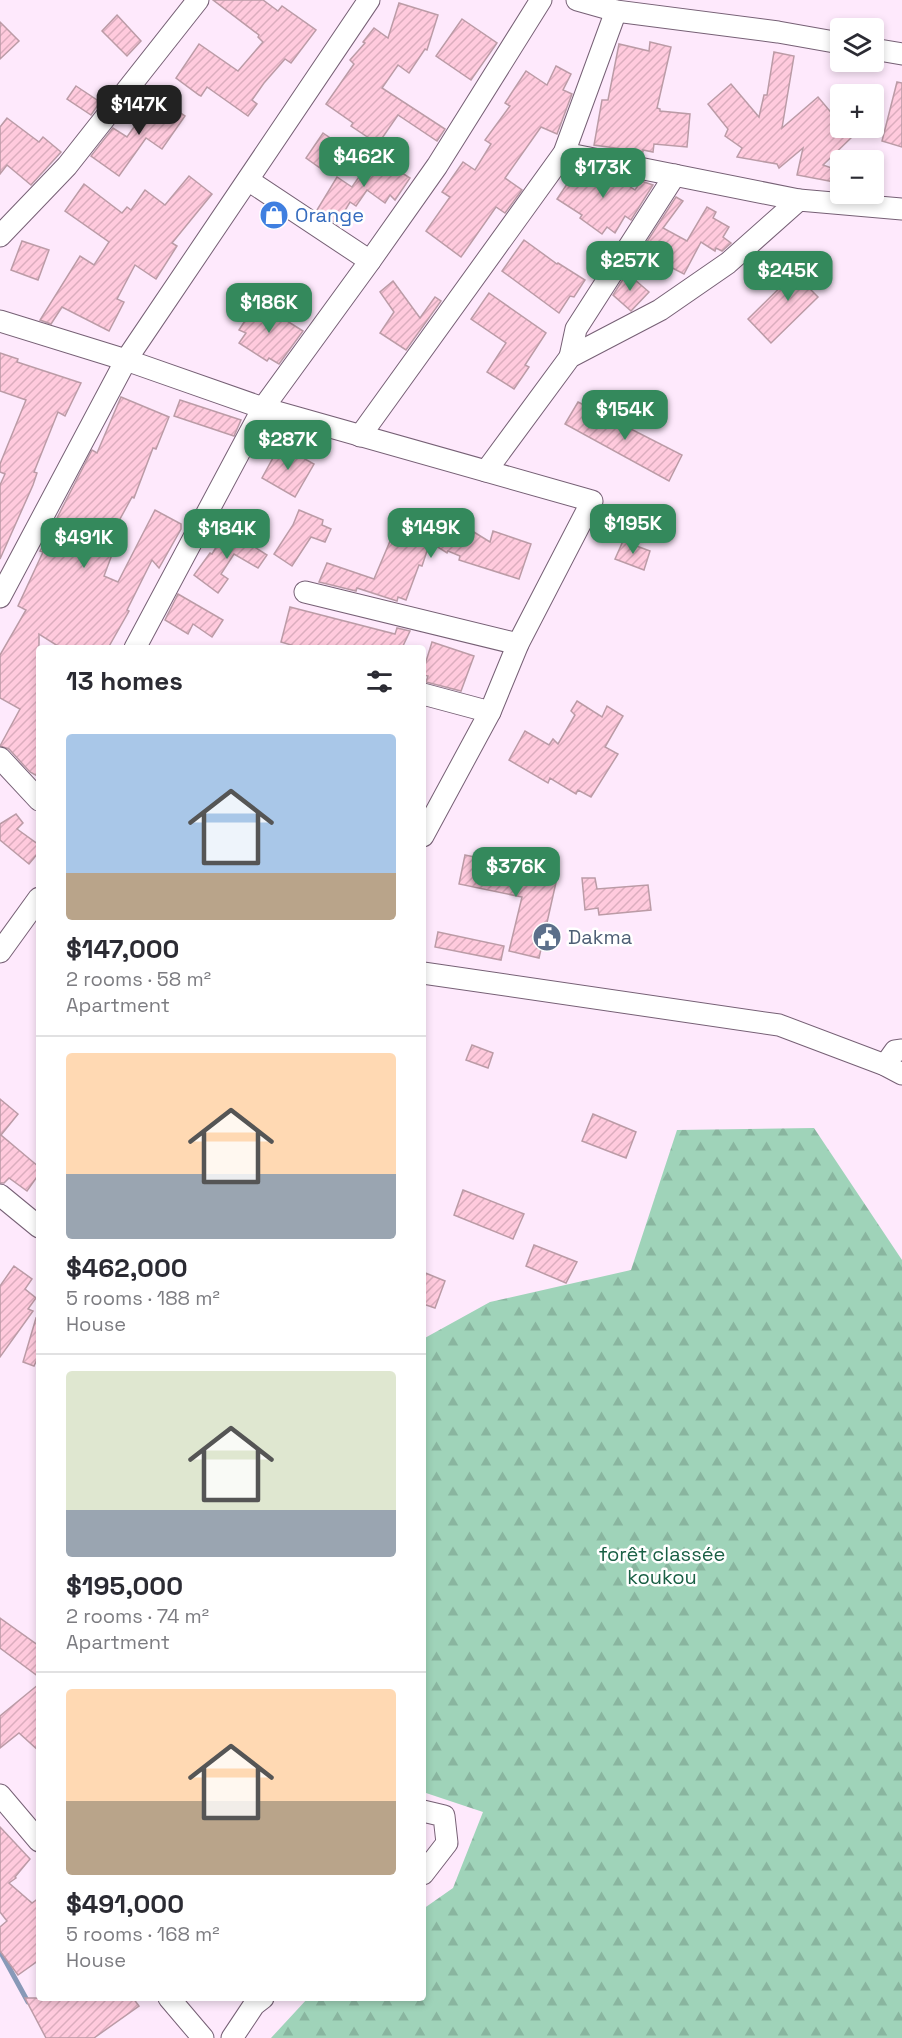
<!DOCTYPE html>
<html lang="en">
<head>
<meta charset="utf-8">
<style>
	:root { --surface:#fff; --page:#f2f2f3; --text:#2b2b33; --muted:#7c7c81; --line:#e1e1e2; --accent:#34895c }
	body { margin:0; font-family:"Space Grotesk",sans-serif; background:var(--page); color:var(--text); height:100vh; display:flex; flex-direction:column; font-size:22px; white-space:nowrap }
	* { box-sizing:border-box; margin:0 }
	p { font-size:20px; color:var(--muted) }
	.icon { flex:none; width:33px; height:33px; fill:none; stroke:currentColor; stroke-width:2; stroke-linecap:round; stroke-linejoin:round }
	.map { position:relative; flex:1; overflow:hidden }
	.details { position:absolute; left:36px; top:645px; width:390px; height:1356px; display:flex; flex-direction:column; background:var(--surface); border-radius:6px; box-shadow:0 3px 9px #0003 }
	.details>* { flex:none }
	.controls { position:absolute; left:830px; top:18px; display:grid; gap:12px }
	.controls a { display:grid; place-items:center; width:54px; height:54px; border-radius:6px; background:var(--surface); box-shadow:0 3px 9px #0003; font-size:30px }
	.price { position:absolute; translate:-50% -51px; padding:0 14px; border-radius:12px; background:var(--accent); color:#fff; font-size:20px; line-height:39px; filter:drop-shadow(0 2px 3px #0008) }
	.price::after { content:''; position:absolute; left:50%; top:36px; width:18px; height:14px; margin-left:-9px; background:inherit; clip-path:polygon(0 0,100% 0,50% 100%) }
	.price.on { background:#222; color:#fff }
	ul { padding:0; list-style:none }
	li { display:grid; align-content:center; gap:12px; height:318px; padding:0 30px }
	li+li { border-top:2px solid var(--line) }
	li span { display:grid; place-items:center; height:186px; border-radius:6px; color:#555 }
	li>.icon { margin-inline-start:auto }
	span .icon { width:108px; height:108px; fill:#fffc; stroke-width:1 }
	li b { font-size:26px }
	h2 { display:flex; justify-content:space-between; align-items:center; height:72px; padding:0 30px; font-size:26px }
	.map>svg:first-child { display:block }
	.forest { fill:url(#forest-firs) }
	.lines { fill:none; stroke-linecap:round; stroke-linejoin:round }
	.stream { stroke:#8899b8; stroke-width:5 }
	.building { fill:url(#building-hatch); stroke:#bb9ba6; stroke-width:1.5 }
	.minor-casing { stroke:#766075; stroke-width:23 }
	.minor { stroke:#fff; stroke-width:21 }
	.labels { text-anchor:middle; dominant-baseline:central; stroke-width:5; stroke-linejoin:round; paint-order:stroke }
	.shop-label { font-size:20px; fill:#366cbe; stroke:#fff; text-anchor:start }
	.service-label { font-size:20px; fill:#4e5e75; stroke:#fff; text-anchor:start }
	.park-label { font-size:20px; fill:#1a6045; stroke:#fff }
</style>
</head>
<body>
<div class="map">
<svg width="902" height="2038" viewBox="0 0 902 2038">
	<defs>
		<pattern id="forest-firs" width="22" height="20" patternUnits="userSpaceOnUse" patternTransform="scale(1.5)"><rect width="22" height="20" fill="#9fd3b9"/><path d="M5 1l3.5 6h-7zM16 11l3.5 6h-7z" fill="#89b59f"/></pattern>
		<pattern id="building-hatch" width="6" height="6" patternUnits="userSpaceOnUse" patternTransform="scale(1.5)"><rect width="6" height="6" fill="#ffcadd"/><path d="M-1 1l2-2M0 6l6-6M5 7l2-2" fill="none" stroke="#dbadbe"/></pattern>
	</defs>
	<rect width="100%" height="100%" fill="#fee9fc"/>
	<path class="forest" d="M814 1128 902 1260V2038H271L308 1998H423V1909L453 1888 483 1812 423 1792V1339L490 1302 631 1270 677 1130Z"/>
	<g class="lines">
		<path class="stream" d="M0 1951 28 2002"/>
	</g>
	<g class="building">
		<path d="M213 0H263L278 11 282 6 316 30 291 63 285 59 264 83 252 100 257 104 248 116 207 87 201 96 199 95 176 78 199 44 238 71 263 42 258 37 259 35Z"/>
		<path d="M399 3 438 15 427 50 425 49 409 73 398 65 382 88 445 129 437 141 398 115 378 144 351 126 353 123 326 104 354 64 350 60 365 43 363 42 374 28 388 38Z"/>
		<path d="M117 15 141 41 127 56 102 31Z"/>
		<path d="M462 19 497 43 471 80 436 56Z"/>
		<path d="M0 22 19 41 0 59Z"/>
		<path d="M650 42 671 47 657 108 660 109V111L690 114 687 147 654 144 653 152 643 150V152L594 145 602 100H608L619 44 649 51Z"/>
		<path d="M774 52 794 56 782 128 818 97 840 123V128H844L852 137 823 165 840 171V183L797 175 803 148 779 168 777 164 737 157 742 148 725 136 728 129 708 104 731 84 759 117 764 95H767Z"/>
		<path d="M556 66 571 74 563 90 572 94 557 134 541 127 505 178 522 190 505 213 496 207 461 257 426 231 450 197 442 192 463 162 475 170 491 144 485 140 510 106 505 103 526 71 547 85Z"/>
		<path d="M897 82 902 83V147L882 141Z"/>
		<path d="M76 86 100 102 91 115 67 99Z"/>
		<path d="M156 96 185 116 162 149 146 138 119 176 91 156 113 128 127 137Z"/>
		<path d="M7 118 39 142 43 137 61 152 31 185 7 165 0 174V127Z"/>
		<path d="M323 133 345 148 327 173 306 158Z"/>
		<path d="M374 155 410 178 395 200 390 195 385 203 367 190 356 206 350 202 337 224 317 210 337 177 352 187Z"/>
		<path d="M577 169 592 172 607 182 611 175 614 176 635 190 641 181 653 185 631 220 625 216 615 233 607 227 602 234 580 218 582 215 557 199Z"/>
		<path d="M189 176 212 194 172 243 177 246 156 279 135 265 117 299 124 302 109 331 62 307 51 324 40 320 80 256 94 265 109 242 65 211 84 184 122 213 127 207 131 210 145 190 165 205Z"/>
		<path d="M676 197 683 201 663 228 687 241 707 207 716 212 713 218 729 227 723 237 731 243 722 251 716 248 715 251 701 242 684 274 647 255 637 272 630 268Z"/>
		<path d="M524 240 557 264 558 263 585 280 574 297 570 296 559 313 502 271Z"/>
		<path d="M22 241 49 250 38 280 11 270Z"/>
		<path d="M809 259 824 269 811 290 818 297 771 343 748 319Z"/>
		<path d="M627 273 649 292 631 311 613 295Z"/>
		<path d="M393 281 420 318 435 297 441 301 406 350 380 333 394 312 380 292Z"/>
		<path d="M489 293 546 333 525 365 529 367 514 389 487 372 506 343 471 319Z"/>
		<path d="M257 302 303 331 279 364 269 358 267 361 239 343 246 333 239 330Z"/>
		<path d="M0 353 18 359 17 362 81 383 65 416 58 412 34 472 37 473 33 485 0 559V485L5 474 0 472V464L26 400 0 391Z"/>
		<path d="M121 397 169 417 156 449 153 448 134 498 132 497 114 530 120 533 104 576 118 582 155 510 181 524V529L159 568 152 560 127 610 129 611 108 648H61L39 634V777L30 772 9 749 0 746 20 709 0 698V655L26 610 18 606 43 552 40 551 92 450 97 453Z"/>
		<path d="M180 400 241 420 234 436 174 416Z"/>
		<path d="M578 402 682 455 669 481 565 424Z"/>
		<path d="M280 445 314 464 295 497 262 478Z"/>
		<path d="M299 510 323 520 322 525 331 529 325 542 311 537 292 566 274 554 293 525Z"/>
		<path d="M456 521 490 542 493 531 531 544 519 579 459 560 460 556 448 551 447 553 430 542 422 566 419 565 406 600 398 597 397 601 357 588 356 591 319 582 327 563 374 579 396 527 416 535 417 533 411 529 413 525 447 537Z"/>
		<path d="M227 529 267 555 258 568 234 554 221 574 228 579 218 593 194 575 210 553 212 554Z"/>
		<path d="M623 541 650 551 644 570 615 559Z"/>
		<path d="M178 594 223 620 212 637 193 624 188 634 165 620Z"/>
		<path d="M290 607 395 634 397 628 410 631 402 648H301L281 642Z"/>
		<path d="M432 642 474 656 461 691 426 682 428 676 423 675V671Z"/>
		<path d="M577 701 602 717 607 706 623 716 605 747 618 754 591 797 578 790 576 794 550 778 548 783 509 760 525 731 549 745 553 739 558 744 575 715 571 711Z"/>
		<path d="M16 814 23 823 17 829 39 845V852L29 864 0 840V824Z"/>
		<path d="M465 855 513 865 512 869 557 878 539 958 509 951 522 897 459 884Z"/>
		<path d="M582 878H595L597 889 648 885 651 910 599 915 598 908 585 910Z"/>
		<path d="M438 932 504 946 501 960 435 947Z"/>
		<path d="M472 1045 493 1053 488 1068 466 1060Z"/>
		<path d="M0 1099 18 1114 1 1135 39 1167V1174L27 1191 9 1178 4 1183H0Z"/>
		<path d="M593 1114 636 1132 626 1158 582 1141Z"/>
		<path d="M463 1190 524 1214 513 1239 454 1215Z"/>
		<path d="M534 1245 577 1262 566 1283 526 1266Z"/>
		<path d="M14 1266 32 1279 25 1289 36 1298 28 1309 33 1311 0 1357V1286Z"/>
		<path d="M423 1272 445 1281 435 1308 423 1304Z"/>
		<path d="M36 1318 39 1319V1355L34 1366 23 1362Z"/>
		<path d="M0 1618 39 1646V1677L0 1648Z"/>
		<path d="M39 1684V1751L19 1733 0 1748V1716Z"/>
		<path d="M0 1827 30 1859 15 1877 16 1878 9 1883 32 1903 39 1898V1960L18 1975 0 1951V1927L7 1921 0 1912Z"/>
		<path d="M25 1998H133L139 2006 94 2038H46Z"/>
	</g>
	<g class="lines">
		<g class="minor-casing">
			<g id="minor">
				<path d="M577 0 616 11 778 32 840 43"/>
				<path d="M873 49 902 54"/>
				<path d="M564 153 799 200"/>
				<path d="M248 180 370 261"/>
				<path d="M0 236 67 166 198 0"/>
				<path d="M0 321 126 360 263 408 592 501 518 644 490 712 423 836"/>
				<path d="M570 357 576 329 675 175"/>
				<path d="M360 436 564 153 616 11"/>
				<path d="M486 471 570 357 660 310 728 263 799 200 902 209"/>
				<path d="M305 592 518 644"/>
				<path d="M0 597 126 360 369 0"/>
				<path d="M135 648 263 408 370 261 437 166 541 0"/>
				<path d="M423 694 490 712"/>
				<path d="M0 758 39 800"/>
				<path d="M0 952 39 898"/>
				<path d="M423 973 779 1025 885 1065 902 1074"/>
				<path d="M885 1065 895 1051 902 1050"/>
				<path d="M0 1195 39 1227"/>
				<path d="M0 1795 39 1841"/>
				<path d="M423 1811 444 1816 447 1843 423 1874"/>
				<path d="M169 1998 203 2038"/>
				<path d="M232 2038 254 2005 263 1998"/>
			</g>
		</g>
		<use href="#minor" class="minor"/>
	</g>
	<defs>
		<g id="shop-disc" transform="scale(1.5)"><circle r="9.5" fill="#3f7fe0" stroke="#fff"/><path d="M-5-2.5h2.3a2.7 3.5 0 0 1 5.4 0H5L5.5 6h-11ZM-1.5-2.5h3a1.5 2.3 0 0 0-3 0Z" fill="#fff"/></g>
		<g id="civic-disc" transform="scale(1.5)"><circle r="9.5" fill="#5c6f8a" stroke="#fff"/><path d="M-.6-6.5H3V-4.5H.6V-3L4-1V1h2V6H-6V1h2V-1L-.6-3ZM-1.2 2.5V6h2.4V2.5Z" fill="#fff"/></g>
	</defs>
	<g fill-rule="evenodd">
		<use href="#shop-disc" x="274" y="215"/>
		<use href="#civic-disc" x="547" y="937"/>
	</g>
	<g class="labels">
		<g class="shop-label">
			<text x="295" y="215">Orange</text>
		</g>
		<g class="service-label">
			<text x="568" y="937">Dakma</text>
		</g>
		<g class="park-label">
			<text x="662" y="1554">forêt classée<tspan x="662" dy="23">koukou</tspan></text>
		</g>
	</g>
</svg>
<div class="controls">
<a><svg class="icon" aria-label="layers" viewBox="0 0 24 24"><path d="M12 4l9 5-9 5-9-5zM3 14l9 5 9-5"/></svg></a>
<a>+</a>
<a>−</a>
</div>
<b class="price on" style="left:139px;top:136px">$147K</b>
<b class="price" style="left:364px;top:188px">$462K</b>
<b class="price" style="left:603px;top:199px">$173K</b>
<b class="price" style="left:630px;top:292px">$257K</b>
<b class="price" style="left:788px;top:302px">$245K</b>
<b class="price" style="left:269px;top:334px">$186K</b>
<b class="price" style="left:625px;top:441px">$154K</b>
<b class="price" style="left:288px;top:471px">$287K</b>
<b class="price" style="left:633px;top:555px">$195K</b>
<b class="price" style="left:431px;top:559px">$149K</b>
<b class="price" style="left:227px;top:560px">$184K</b>
<b class="price" style="left:84px;top:569px">$491K</b>
<b class="price" style="left:516px;top:898px">$376K</b>
<section class="details">
<h2>13 homes<svg class="icon" aria-label="filters" viewBox="0 0 24 24"><path d="M4 7h16M4 17h16"/><circle cx="9" cy="7" r="2"/><circle cx="15" cy="17" r="2"/></svg></h2>
<ul>
<li><span style="background:linear-gradient(#a9c7e8 75%,#b9a48a 0)"><svg class="icon" aria-label="home" viewBox="0 0 24 24"><path d="M3 11l9-7 9 7M6 9v11h12V9"/></svg></span><div><b>$147,000</b><p>2 rooms · 58 m²</p><p>Apartment</p></div></li>
<li><span style="background:linear-gradient(#ffd9b3 65%,#9aa5b1 0)"><svg class="icon" aria-label="home" viewBox="0 0 24 24"><path d="M3 11l9-7 9 7M6 9v11h12V9"/></svg></span><div><b>$462,000</b><p>5 rooms · 188 m²</p><p>House</p></div></li>
<li><span style="background:linear-gradient(#dfe7d0 75%,#9aa5b1 0)"><svg class="icon" aria-label="home" viewBox="0 0 24 24"><path d="M3 11l9-7 9 7M6 9v11h12V9"/></svg></span><div><b>$195,000</b><p>2 rooms · 74 m²</p><p>Apartment</p></div></li>
<li><span style="background:linear-gradient(#ffd9b3 60%,#b9a48a 0)"><svg class="icon" aria-label="home" viewBox="0 0 24 24"><path d="M3 11l9-7 9 7M6 9v11h12V9"/></svg></span><div><b>$491,000</b><p>5 rooms · 168 m²</p><p>House</p></div></li>
</ul>
</section>
</div>
</body>
</html>
